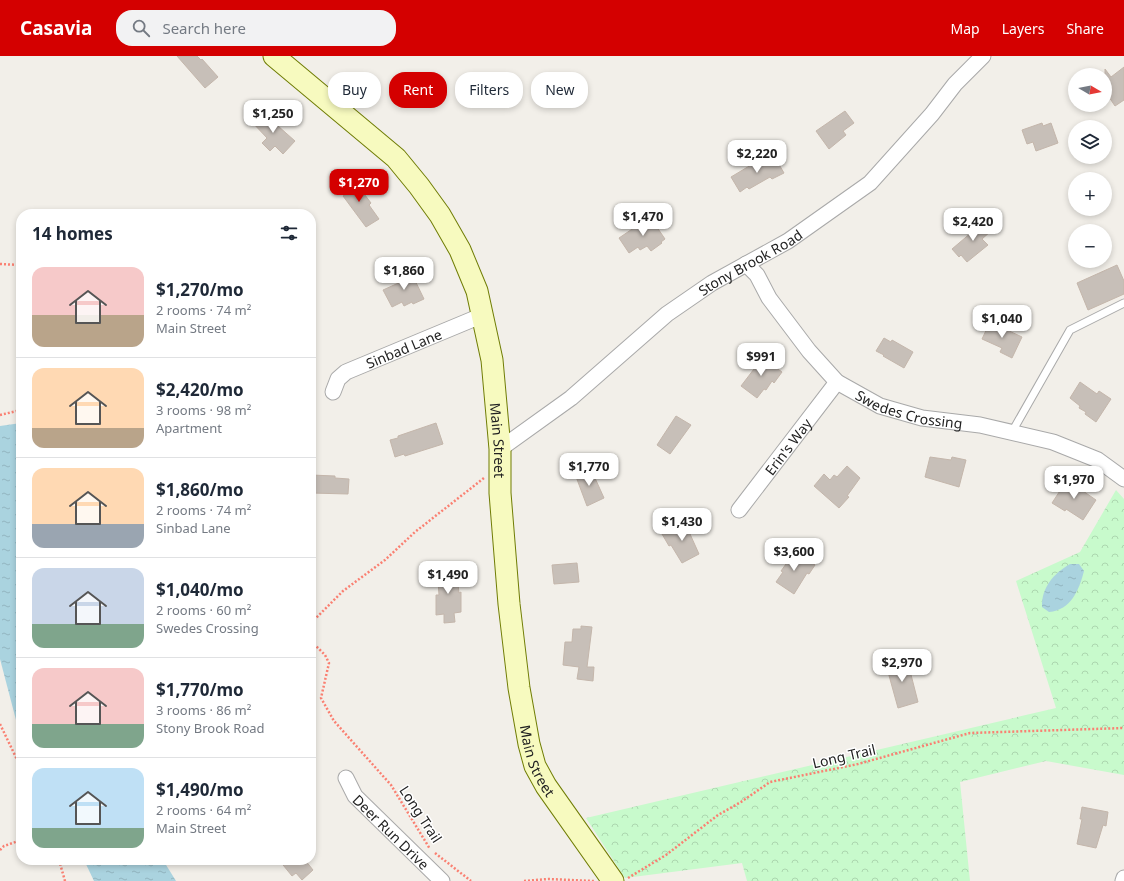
<!DOCTYPE html>
<html lang="en">
<head>
<meta charset="utf-8">
<style>
	:root { --surface:#fff; --page:#f2f2f3; --text:#1f2937; --muted:#747a83; --line:#e0e1e3; --accent:#d40000 }
	body { margin:0; font-family:"Noto Sans",sans-serif; background:var(--page); color:var(--text); height:100vh; display:flex; flex-direction:column; font-size:15px; white-space:nowrap }
	* { box-sizing:border-box; margin:0 }
	p { font-size:13px; color:var(--muted) }
	.icon { flex:none; width:22px; height:22px; fill:none; stroke:currentColor; stroke-width:2; stroke-linecap:round; stroke-linejoin:round }
	.map { position:relative; flex:1; overflow:hidden }
	.sheet { position:absolute; left:16px; top:153px; width:300px; height:656px; display:flex; flex-direction:column; background:var(--surface); border-radius:16px; box-shadow:0 2px 6px #0003 }
	.sheet>* { flex:none }
	.top-card { position:absolute; left:328px; top:16px; width:380px; height:36px; display:flex; gap:8px }
	.needle { width:26px; rotate:100deg }
	.controls { position:absolute; left:1068px; top:12px; display:grid; gap:8px }
	.controls a { display:grid; place-items:center; width:44px; height:44px; border-radius:50%; background:var(--surface); box-shadow:0 2px 6px #0003; font-size:20px }
	.price { position:absolute; translate:-50% -34px; padding:0 9px; border-radius:8px; background:#fff; color:#222; font-size:13px; line-height:26px; filter:drop-shadow(0 1px 2px #0008) }
	.price::after { content:''; position:absolute; left:50%; top:24px; width:12px; height:9px; margin-left:-6px; background:inherit; clip-path:polygon(0 0,100% 0,50% 100%) }
	.price.active { background:var(--accent); color:#fff }
	ul { padding:0; list-style:none }
	li { display:flex; align-items:center; gap:12px; height:100px; padding:0 16px }
	li+li { border-top:1px solid var(--line) }
	li span { display:grid; place-items:center; flex:none; width:112px; height:80px; border-radius:12px; color:#555 }
	li>.icon { margin-inline-start:auto }
	span .icon { width:48px; height:48px; fill:#fffc; stroke-width:1 }
	li b { font-size:17px }
	h2 { display:flex; justify-content:space-between; align-items:center; height:48px; padding:0 16px; font-size:17px }
	.chip { padding:0 14px; border-radius:16px; background:var(--surface); box-shadow:0 2px 6px #0003; font-size:14px; line-height:36px }
	.chip.active { background:var(--accent); color:#fff }
	header { display:flex; align-items:center; gap:24px; box-sizing:border-box; height:56px; padding:0 20px; background:var(--accent); color:#fff }
	header strong { font-size:19px }
	nav { display:flex; gap:22px; margin-inline-start:auto; font-size:14px }
	.search { width:280px; height:36px; background:var(--page); display:flex; align-items:center; gap:10px; box-sizing:border-box; padding:0 14px; border-radius:16px; color:var(--muted); font-size:15px }
	.map>svg:first-child { display:block }
	.park { fill:url(#park-crowns) }
	.water { fill:url(#water-ripples) }
	.building { fill:#c7bfb8; stroke:#c4b6ab }
	.lines { fill:none; stroke-linecap:round; stroke-linejoin:round }
	.lane-casing { stroke:#a9a9a9; stroke-width:9 }
	.street-casing { stroke:#a9a9a9; stroke-width:17 }
	.secondary-casing { stroke:#707d05; stroke-width:23 }
	.path { stroke:#fa8072; stroke-width:2.5; stroke-dasharray:2 2; stroke-linecap:butt }
	.lane { stroke:#fff; stroke-width:7 }
	.street { stroke:#fff; stroke-width:15 }
	.secondary { stroke:#f7fabf; stroke-width:21 }
	.labels { text-anchor:middle; dominant-baseline:central; stroke-width:3; stroke-linejoin:round; paint-order:stroke }
	.street-label { font-size:14px; fill:#222; stroke:#fff }
</style>
</head>
<body>
<header>
<strong>Casavia</strong>
<div class="search"><svg class="icon" aria-label="search" viewBox="0 0 24 24"><circle cx="10" cy="10" r="6"/><path d="M15 15l6 6"/></svg>Search here</div>
<nav><a>Map</a><a>Layers</a><a>Share</a></nav>
</header>
<div class="map">
<svg width="1124" height="825" viewBox="0 0 1124 825">
	<defs>
		<pattern id="park-crowns" width="20" height="18" patternUnits="userSpaceOnUse"><rect width="20" height="18" fill="#c8facc"/><path d="M2 6a3 3 0 1 1 6 0M12 15a3 3 0 1 1 6 0" fill="none" stroke="#acd6af"/></pattern>
		<pattern id="water-ripples" width="26" height="14" patternUnits="userSpaceOnUse"><rect width="26" height="14" fill="#aad3df"/><path d="M2 4q2-2 4 0t4 0M15 11q2-2 4 0t4 0" fill="none" stroke="#92b5bf"/></pattern>
	</defs>
	<rect width="100%" height="100%" fill="#f2efe9"/>
	<path class="park" d="M1116 434 1124 443V719L1046 705 960 726 970 825H747L742 807 625 822 586 762 1056 652 1016 525 1080 496Z"/>
	<g class="water">
		<path d="M21 367V683L0 603V370Z"/>
		<path d="M1070 508H1079L1084 515C1079 534 1071 554 1049 556L1042 551C1041 532 1054 517 1070 508Z"/>
		<path d="M84 804H163L176 825H94Z"/>
	</g>
	<g class="building">
		<path d="M177 0H197L201 4 202 3 218 21 205 32Z"/>
		<path d="M1124 11V44L1115 50 1109 41 1105 43V13L1111 21Z"/>
		<path d="M261 55 295 85 283 98 275 90 270 95 262 87 267 82 251 65Z"/>
		<path d="M845 55 854 67 843 75 846 79 829 93 816 75Z"/>
		<path d="M1042 67 1043 70 1051 67 1058 87 1036 95 1033 86 1027 88 1022 74Z"/>
		<path d="M766 100 770 108 777 105 784 117 772 123 770 121 749 133 747 131 740 136 731 121Z"/>
		<path d="M352 122 371 147 369 149 379 163 366 171 343 140 346 138 341 129Z"/>
		<path d="M650 161 665 183 661 186 662 187 651 195 647 190 640 194 638 191 629 197 619 182Z"/>
		<path d="M983 164 991 175 982 183 988 189 967 206 961 199 959 201 952 193 972 176 971 174Z"/>
		<path d="M1117 209 1124 225V238L1088 254 1077 227Z"/>
		<path d="M409 212 424 243 413 248 412 246 404 250 402 246 392 251 383 234 403 225 399 217Z"/>
		<path d="M990 266 1022 281 1012 302 1000 296 1002 292 982 283Z"/>
		<path d="M884 282 891 286 892 284 913 296 904 312 883 300 884 299 876 295Z"/>
		<path d="M760 300 782 316 774 327 772 325 766 334 764 333 757 342 741 330 754 313 752 311Z"/>
		<path d="M1080 326 1097 338 1099 335 1111 343 1096 366 1085 358 1086 356 1079 352 1080 350 1070 342Z"/>
		<path d="M676 360 691 369 670 398 657 389Z"/>
		<path d="M436 367 443 388 405 400 404 398 395 401 390 384 398 382V380Z"/>
		<path d="M930 401 951 404 952 401 966 404 959 431 925 421Z"/>
		<path d="M847 410 860 422 847 440 849 441 839 452 814 430 824 418 830 424 834 419 837 421Z"/>
		<path d="M590 411 604 442 587 450 575 418Z"/>
		<path d="M311 419 335 420V422L349 423 348 438 311 437Z"/>
		<path d="M1067 424 1096 444 1083 464 1066 453 1065 455 1052 447Z"/>
		<path d="M685 465 692 477 690 478 699 498 682 507 671 489 669 490 662 478Z"/>
		<path d="M791 494 815 509 809 518 807 517 794 538 776 526 783 516 781 515 786 508 784 507Z"/>
		<path d="M577 507 579 526 554 528 552 509Z"/>
		<path d="M454 509 456 528H458L459 537 461 536V556L454 557 455 566 444 567V558L436 559V539H439L438 525H441L439 510Z"/>
		<path d="M581 570 592 571 587 611H594L593 625 577 623 579 611 563 609 565 586H572L573 573H581Z"/>
		<path d="M899 601 901 609 908 607 918 646 898 652 885 605Z"/>
		<path d="M1082 751 1108 756 1106 770 1103 769 1096 792 1077 788 1082 763H1080Z"/>
		<path d="M279 804H305L313 814 302 824 296 817 292 820Z"/>
	</g>
	<g class="lines">
		<g class="lane-casing">
			<path id="lane" d="M1012 376 1070 274 1124 247"/>
		</g>
		<g class="street-casing">
			<g id="street">
				<path id="s1" d="M746 208 757 219 769 242 809 295 837 326 880 350 922 362 980 369 1053 386 1098 404 1124 423"/>
				<path id="s2" d="M333 336 338 323 346 316 483 259"/>
				<path id="s3" d="M500 393 571 342 667 258 712 227 788 185 870 127 932 58 955 28 983 0"/>
				<path id="s4" d="M739 454 837 326"/>
				<path id="s5" d="M346 722 355 740 442 825"/>
				<path d="M1123 825 1124 822"/>
			</g>
		</g>
		<g class="secondary-casing">
			<g id="secondary">
				<path id="s6" d="M274 0 396 102 419 130 440 159 460 194 477 235 492 304 500 393V437L509 548 519 632 529 688 535 710 546 730 613 825"/>
			</g>
		</g>
		<g class="path">
			<path d="M0 208 21 209"/>
			<path d="M0 359 21 354"/>
			<path d="M311 567 343 535 385 504 415 476 484 422"/>
			<path d="M311 585 325 599 329 607 321 642 334 665 391 729 430 793"/>
			<path d="M0 668 21 712"/>
			<path d="M0 794 4 790 21 784"/>
			<path d="M435 797 471 825"/>
			<path d="M59 804 65 825"/>
			<path d="M628 822 666 799 718 759 741 746 770 726 858 708 970 677 1124 672"/>
			<path d="M524 825 548 823 594 825"/>
		</g>
		<use href="#lane" class="lane"/>
		<use href="#street" class="street"/>
		<use href="#secondary" class="secondary"/>
	</g>
	<g class="labels">
		<g class="street-label">
			<text stroke="none"><textPath href="#s3" startOffset="313">Stony Brook Road</textPath></text>
			<text stroke="none"><textPath href="#s2" startOffset="87">Sinbad Lane</textPath></text>
			<text stroke="none"><textPath href="#s1" startOffset="228">Swedes Crossing</textPath></text>
			<text stroke="none"><textPath href="#s6" startOffset="467">Main Street</textPath></text>
			<text stroke="none"><textPath href="#s4" startOffset="80">Erin's Way</textPath></text>
			<text transform="translate(844 700) rotate(-13)">Long Trail</text>
			<text stroke="none"><textPath href="#s6" startOffset="791">Main Street</textPath></text>
			<text transform="translate(421 758) rotate(57)">Long Trail</text>
			<text stroke="none"><textPath href="#s5" startOffset="71">Deer Run Drive</textPath></text>
		</g>
	</g>
</svg>
<div class="controls">
<a><svg class="needle" viewBox="-14 -14 28 28"><path d="M0-13l5 13h-10z" fill="#e53935"/><path d="M0 13l5-13h-10z" fill="#747a83"/></svg></a>
<a><svg class="icon" aria-label="layers" viewBox="0 0 24 24"><path d="M12 4l9 5-9 5-9-5zM3 14l9 5 9-5"/></svg></a>
<a>+</a>
<a>−</a>
</div>
<b class="price" style="left:273px;top:78px">$1,250</b>
<b class="price" style="left:757px;top:118px">$2,220</b>
<b class="price active" style="left:359px;top:147px">$1,270</b>
<b class="price" style="left:643px;top:181px">$1,470</b>
<b class="price" style="left:973px;top:186px">$2,420</b>
<b class="price" style="left:404px;top:235px">$1,860</b>
<b class="price" style="left:1002px;top:283px">$1,040</b>
<b class="price" style="left:761px;top:321px">$991</b>
<b class="price" style="left:589px;top:431px">$1,770</b>
<b class="price" style="left:1074px;top:444px">$1,970</b>
<b class="price" style="left:682px;top:486px">$1,430</b>
<b class="price" style="left:794px;top:516px">$3,600</b>
<b class="price" style="left:448px;top:539px">$1,490</b>
<b class="price" style="left:902px;top:627px">$2,970</b>
<div class="top-card">
<a class="chip">Buy</a>
<a class="chip active">Rent</a>
<a class="chip">Filters</a>
<a class="chip">New</a>
</div>
<section class="sheet">
<h2>14 homes<svg class="icon" aria-label="filters" viewBox="0 0 24 24"><path d="M4 7h16M4 17h16"/><circle cx="9" cy="7" r="2"/><circle cx="15" cy="17" r="2"/></svg></h2>
<ul>
<li><span style="background:linear-gradient(#f6c9c9 60%,#b9a48a 0)"><svg class="icon" aria-label="home" viewBox="0 0 24 24"><path d="M3 11l9-7 9 7M6 9v11h12V9"/></svg></span><div><b>$1,270/mo</b><p>2 rooms · 74 m²</p><p>Main Street</p></div></li>
<li><span style="background:linear-gradient(#ffd9b3 75%,#b9a48a 0)"><svg class="icon" aria-label="home" viewBox="0 0 24 24"><path d="M3 11l9-7 9 7M6 9v11h12V9"/></svg></span><div><b>$2,420/mo</b><p>3 rooms · 98 m²</p><p>Apartment</p></div></li>
<li><span style="background:linear-gradient(#ffd9b3 70%,#9aa5b1 0)"><svg class="icon" aria-label="home" viewBox="0 0 24 24"><path d="M3 11l9-7 9 7M6 9v11h12V9"/></svg></span><div><b>$1,860/mo</b><p>2 rooms · 74 m²</p><p>Sinbad Lane</p></div></li>
<li><span style="background:linear-gradient(#c9d6e8 70%,#7fa58c 0)"><svg class="icon" aria-label="home" viewBox="0 0 24 24"><path d="M3 11l9-7 9 7M6 9v11h12V9"/></svg></span><div><b>$1,040/mo</b><p>2 rooms · 60 m²</p><p>Swedes Crossing</p></div></li>
<li><span style="background:linear-gradient(#f6c9c9 70%,#7fa58c 0)"><svg class="icon" aria-label="home" viewBox="0 0 24 24"><path d="M3 11l9-7 9 7M6 9v11h12V9"/></svg></span><div><b>$1,770/mo</b><p>3 rooms · 86 m²</p><p>Stony Brook Road</p></div></li>
<li><span style="background:linear-gradient(#bfe0f5 75%,#7fa58c 0)"><svg class="icon" aria-label="home" viewBox="0 0 24 24"><path d="M3 11l9-7 9 7M6 9v11h12V9"/></svg></span><div><b>$1,490/mo</b><p>2 rooms · 64 m²</p><p>Main Street</p></div></li>
</ul>
</section>
</div>
</body>
</html>
